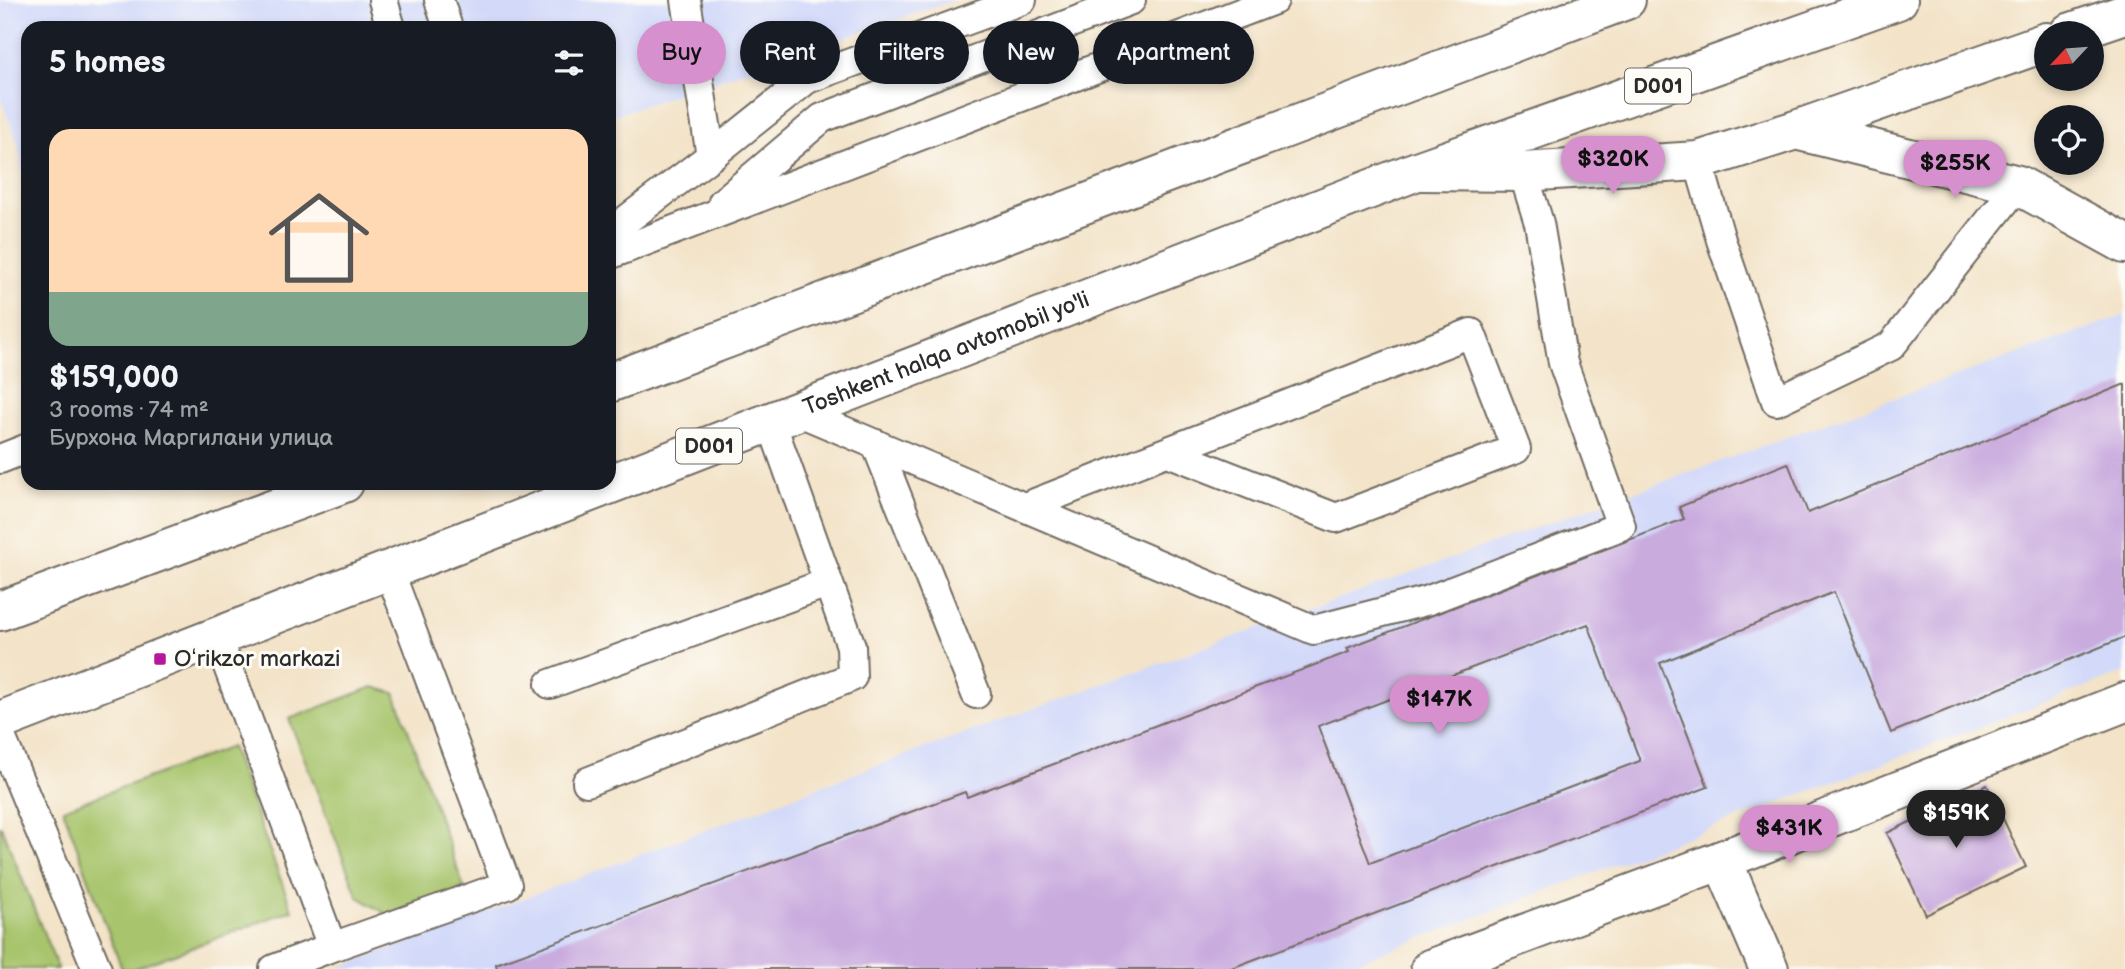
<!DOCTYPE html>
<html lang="en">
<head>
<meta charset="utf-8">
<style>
	:root { --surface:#171b24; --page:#20242c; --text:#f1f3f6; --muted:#9ea1a6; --line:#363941; --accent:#d690ce }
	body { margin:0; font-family:"Balsamiq Sans",sans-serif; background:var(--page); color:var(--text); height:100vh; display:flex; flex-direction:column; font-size:26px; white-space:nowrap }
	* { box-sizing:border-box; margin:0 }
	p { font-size:23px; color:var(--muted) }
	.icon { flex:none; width:38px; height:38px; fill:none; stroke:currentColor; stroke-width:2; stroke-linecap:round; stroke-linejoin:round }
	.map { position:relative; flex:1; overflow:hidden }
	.details { position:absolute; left:21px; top:21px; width:595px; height:469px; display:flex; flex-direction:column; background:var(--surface); border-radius:21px; box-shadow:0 4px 10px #0003 }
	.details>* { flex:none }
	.banner { position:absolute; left:637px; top:21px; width:665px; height:63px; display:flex; gap:14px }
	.needle { width:46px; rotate:244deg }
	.controls { position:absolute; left:2034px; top:21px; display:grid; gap:14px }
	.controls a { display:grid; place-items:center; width:70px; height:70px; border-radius:50%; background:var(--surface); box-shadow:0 4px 10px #0003; font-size:35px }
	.price { position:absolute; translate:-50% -60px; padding:0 16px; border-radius:24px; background:var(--accent); color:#111; font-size:23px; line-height:46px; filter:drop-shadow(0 2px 4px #0008) }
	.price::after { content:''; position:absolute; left:50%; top:42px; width:21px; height:16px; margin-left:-10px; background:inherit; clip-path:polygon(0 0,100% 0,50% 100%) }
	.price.on { background:#222; color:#fff }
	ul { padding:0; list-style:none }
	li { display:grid; align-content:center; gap:14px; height:371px; padding:0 28px }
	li+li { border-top:2px solid var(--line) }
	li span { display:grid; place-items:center; height:217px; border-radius:21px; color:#555 }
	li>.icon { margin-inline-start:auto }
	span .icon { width:126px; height:126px; fill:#fffc; stroke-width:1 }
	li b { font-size:30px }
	h2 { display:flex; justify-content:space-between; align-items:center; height:84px; padding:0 28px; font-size:30px }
	.chip { padding:0 24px; border-radius:32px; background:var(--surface); box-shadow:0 4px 10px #0003; font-size:24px; line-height:63px }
	.chip.on { background:var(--accent); color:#111 }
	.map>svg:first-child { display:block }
	.built { fill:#d2d9f9 }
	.green { fill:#a8c56d; stroke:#6a784c; stroke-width:2 }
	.building { fill:#c9abde; fill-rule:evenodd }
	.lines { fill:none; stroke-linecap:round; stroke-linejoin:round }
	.lane-casing { stroke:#716b62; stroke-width:32 }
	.street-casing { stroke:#716b62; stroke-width:42 }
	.secondary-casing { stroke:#716b62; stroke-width:42 }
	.highway-casing { stroke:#716b62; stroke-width:42 }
	.lane { stroke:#fff; stroke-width:28 }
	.street { stroke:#fff; stroke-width:38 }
	.secondary { stroke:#fff; stroke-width:38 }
	.highway { stroke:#fff; stroke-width:38 }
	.poi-dot { fill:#b5179e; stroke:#fdfcf7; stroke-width:2.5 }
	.labels { text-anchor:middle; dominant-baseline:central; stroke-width:6; stroke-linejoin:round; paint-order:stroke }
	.shield { fill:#fdfcf7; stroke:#6a6a68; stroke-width:2 }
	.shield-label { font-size:21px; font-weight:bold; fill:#2b2b2b }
	.street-label { font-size:23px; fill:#2b2b2b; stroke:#fdfcf7 }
	.poi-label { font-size:23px; fill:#2b2b2b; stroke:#fdfcf7; text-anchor:start }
</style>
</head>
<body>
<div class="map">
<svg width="2125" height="969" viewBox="0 0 2125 969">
	<rect width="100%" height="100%" fill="#fdfcf7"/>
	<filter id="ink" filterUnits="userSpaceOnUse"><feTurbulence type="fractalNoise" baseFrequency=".0143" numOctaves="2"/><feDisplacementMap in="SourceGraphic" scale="14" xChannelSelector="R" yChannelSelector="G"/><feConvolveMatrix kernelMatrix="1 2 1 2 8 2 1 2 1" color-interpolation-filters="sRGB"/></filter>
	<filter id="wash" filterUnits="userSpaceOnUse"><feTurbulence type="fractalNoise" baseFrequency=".00686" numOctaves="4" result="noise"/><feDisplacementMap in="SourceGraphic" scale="28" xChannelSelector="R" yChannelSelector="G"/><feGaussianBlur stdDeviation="1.57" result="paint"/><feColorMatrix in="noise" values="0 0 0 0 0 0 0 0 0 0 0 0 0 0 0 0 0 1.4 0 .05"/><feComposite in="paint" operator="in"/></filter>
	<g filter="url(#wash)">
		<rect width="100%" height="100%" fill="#f3e3c8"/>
		<g class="built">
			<path d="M0 0H955L609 117V28H28V208L18 144 0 97Z"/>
			<path d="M2125 315V672L1339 969H336L878 765Z"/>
		</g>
		<g class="green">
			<path d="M373 687 395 693 464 888 388 915 358 897 289 719Z"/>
			<path d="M231 747 292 910 134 969H122L63 809Z"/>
			<path d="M0 826H1L58 969H0Z"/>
		</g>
		<g id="blocks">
			<g class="building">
				<path d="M2125 384V637L1891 733 1834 592 1660 663 1708 787 1229 969H497L496 964 965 792 967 797 1349 652 1347 648 1684 519 1679 507 1788 463 1808 513ZM1588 624 1640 761 1370 863 1318 726Z"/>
				<path d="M1987 785 2026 867 1926 915 1887 833Z"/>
			</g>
		</g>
	</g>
	<g filter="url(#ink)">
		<use href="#blocks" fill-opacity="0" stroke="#716b62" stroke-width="2"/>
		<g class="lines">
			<g class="lane-casing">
				<g id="lane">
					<path d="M383 0 391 28"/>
					<path d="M439 0 448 28"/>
					<path d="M686 0 711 156"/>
					<path d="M1698 161 1721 240 1776 401 1891 346 2018 185"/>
					<path d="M723 202 822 118 1131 0"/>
					<path d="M609 233 711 156 807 79 1022 0"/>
					<path d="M609 255 1274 0"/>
					<path d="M797 411 1314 630 1429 600 1621 526 1563 363 1539 223 1523 172"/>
					<path d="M876 444 976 694"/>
					<path d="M0 459 28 448"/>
					<path d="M1025 507 1471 333 1516 449 1336 518 1168 452"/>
					<path d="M217 637 332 947 274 969"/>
					<path d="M550 684 827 583"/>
					<path d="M0 734 97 969"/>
					<path d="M587 782 852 677 851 646 771 422"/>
					<path d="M332 947 507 885 389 570"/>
				</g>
			</g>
			<g class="street-casing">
				<g id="street">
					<path d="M1796 130 2018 185 2125 244"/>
					<path d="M1722 860 1769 969"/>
					<path d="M1430 969 1722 860 2125 702"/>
				</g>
			</g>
			<g class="secondary-casing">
				<g id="secondary">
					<path d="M2069 33 2125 14"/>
					<path d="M1419 171 1523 172 1698 161 1796 130 2046 42"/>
				</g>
			</g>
			<g class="highway-casing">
				<g id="highway">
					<path d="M609 383 1626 0"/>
					<path d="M0 611 344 483"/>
					<path id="s1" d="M0 721 1417 171 1898 0"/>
				</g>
			</g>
			<use href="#lane" class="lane"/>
			<use href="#street" class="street"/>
			<use href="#secondary" class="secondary"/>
			<use href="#highway" class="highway"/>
		</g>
	</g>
	<rect class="poi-dot" x="153" y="652" width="14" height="14" rx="3.5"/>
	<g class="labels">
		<g class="shield">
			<rect x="1625" y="68.5" width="66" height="35" rx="5"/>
			<rect x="676" y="428.5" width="66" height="35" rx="5"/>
		</g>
		<g class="shield-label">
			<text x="1658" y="86">D001</text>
			<text x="709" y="446">D001</text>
		</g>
		<g class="street-label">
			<text stroke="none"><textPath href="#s1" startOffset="1015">Toshkent halqa avtomobil yo'li</textPath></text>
		</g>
		<g class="poi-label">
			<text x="174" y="659">Oʻrikzor markazi</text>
		</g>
	</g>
</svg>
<div class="controls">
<a><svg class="needle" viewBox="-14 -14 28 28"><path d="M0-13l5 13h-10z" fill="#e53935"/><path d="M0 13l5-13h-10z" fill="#9ea1a6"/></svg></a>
<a><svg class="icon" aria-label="locate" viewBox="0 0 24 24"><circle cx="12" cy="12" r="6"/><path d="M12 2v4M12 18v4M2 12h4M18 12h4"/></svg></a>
</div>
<b class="price" style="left:1613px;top:196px">$320K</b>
<b class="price" style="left:1955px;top:200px">$255K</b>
<b class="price" style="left:1439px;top:736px">$147K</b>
<b class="price on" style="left:1956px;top:850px">$159K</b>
<b class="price" style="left:1789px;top:865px">$431K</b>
<div class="banner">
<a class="chip on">Buy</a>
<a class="chip">Rent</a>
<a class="chip">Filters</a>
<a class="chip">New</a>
<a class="chip">Apartment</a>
</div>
<section class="details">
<h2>5 homes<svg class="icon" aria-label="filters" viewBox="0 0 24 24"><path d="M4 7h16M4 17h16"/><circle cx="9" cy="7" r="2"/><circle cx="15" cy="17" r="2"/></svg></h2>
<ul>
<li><span style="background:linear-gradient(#ffd9b3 75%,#7fa58c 0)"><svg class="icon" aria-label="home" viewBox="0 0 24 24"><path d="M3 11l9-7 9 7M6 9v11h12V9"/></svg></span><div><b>$159,000</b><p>3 rooms · 74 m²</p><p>Бурхона Маргилани улица</p></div></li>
</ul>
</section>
</div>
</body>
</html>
